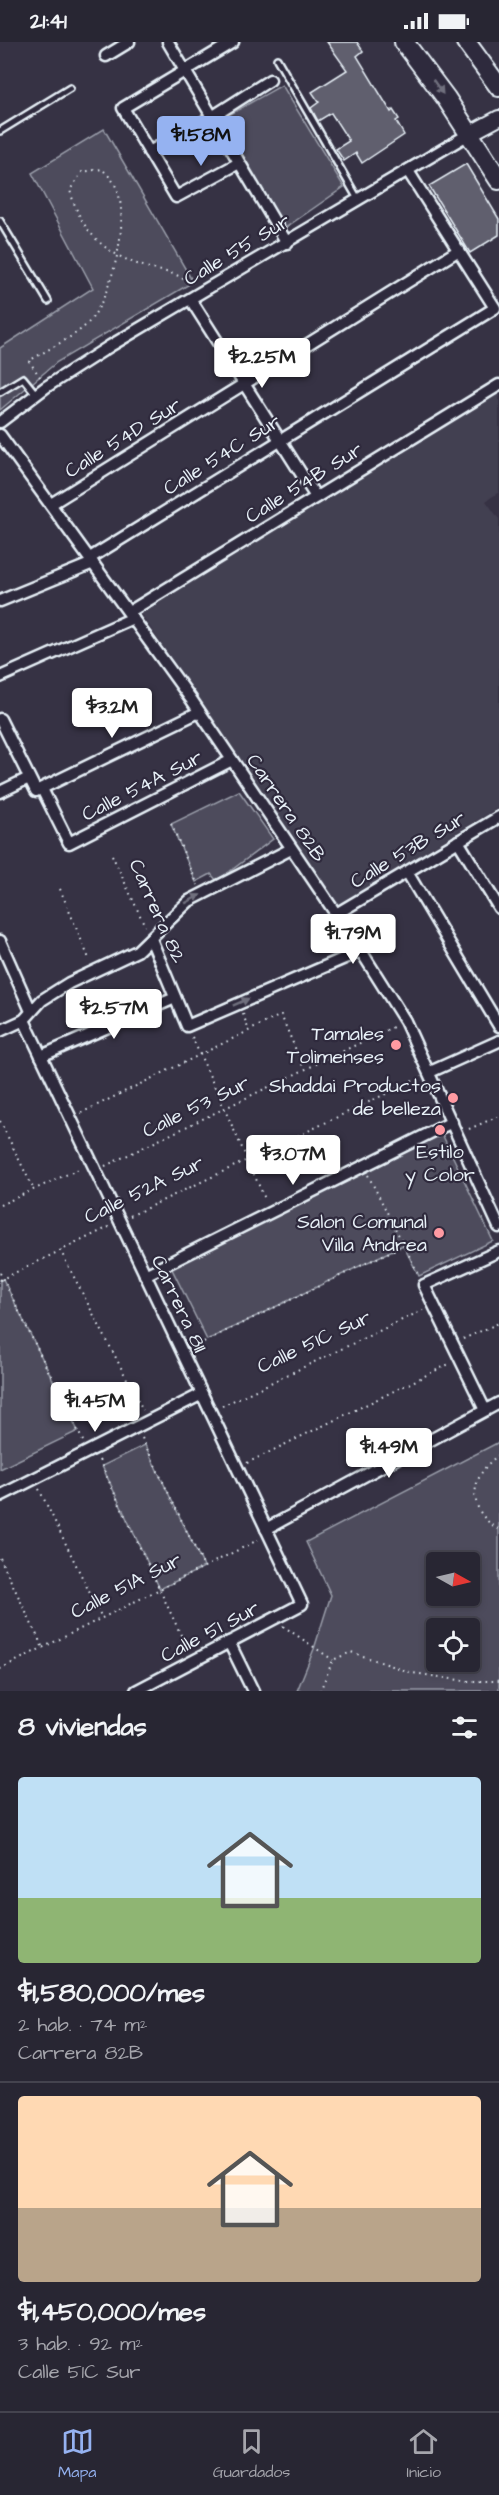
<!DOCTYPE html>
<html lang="es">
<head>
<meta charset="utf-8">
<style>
	:root { --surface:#282633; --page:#34323f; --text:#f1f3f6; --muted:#a5a5ac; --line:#44434e; --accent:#95b2f1 }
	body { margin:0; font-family:"Architects Daughter",sans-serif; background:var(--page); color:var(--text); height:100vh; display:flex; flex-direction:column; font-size:22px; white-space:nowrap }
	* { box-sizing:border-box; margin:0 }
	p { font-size:20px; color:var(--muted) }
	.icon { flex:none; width:33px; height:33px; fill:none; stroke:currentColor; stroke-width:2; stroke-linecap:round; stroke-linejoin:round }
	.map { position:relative; height:1649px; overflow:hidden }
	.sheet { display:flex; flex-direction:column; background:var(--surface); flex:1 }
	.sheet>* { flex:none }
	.needle { width:39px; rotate:98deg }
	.controls { position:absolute; left:426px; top:1510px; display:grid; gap:12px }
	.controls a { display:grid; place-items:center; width:54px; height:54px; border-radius:6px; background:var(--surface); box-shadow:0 3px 9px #0003,0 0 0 2px var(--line); font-size:30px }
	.price { position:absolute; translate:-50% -51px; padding:0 14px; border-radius:6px; background:#fff; color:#222; font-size:20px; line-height:39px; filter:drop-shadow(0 2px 3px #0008) }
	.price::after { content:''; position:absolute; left:50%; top:36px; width:18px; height:14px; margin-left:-9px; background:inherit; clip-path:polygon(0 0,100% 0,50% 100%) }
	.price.selected { background:var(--accent); color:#111 }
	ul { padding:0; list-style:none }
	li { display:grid; align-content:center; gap:12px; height:318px; padding:0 18px }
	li+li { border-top:2px solid var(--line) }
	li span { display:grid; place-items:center; height:186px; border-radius:6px; color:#555 }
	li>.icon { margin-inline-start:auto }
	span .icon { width:108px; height:108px; fill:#fffc; stroke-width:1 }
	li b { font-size:26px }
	h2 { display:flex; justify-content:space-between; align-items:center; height:72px; padding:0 18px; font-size:26px }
	.status { display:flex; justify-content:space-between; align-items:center; height:42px; padding:0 30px; background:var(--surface); direction:ltr }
	.status svg { height:16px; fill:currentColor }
	.tab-bar { display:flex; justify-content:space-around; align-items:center; height:84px; border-top:2px solid var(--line); background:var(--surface); font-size:16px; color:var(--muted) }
	.tab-bar a { display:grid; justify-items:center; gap:3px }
	.tab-bar .selected { color:var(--accent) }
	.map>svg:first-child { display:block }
	.built { fill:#433f51 }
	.green { fill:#4d4b5c; stroke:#9a9eaa; stroke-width:1.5; fill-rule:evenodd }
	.building { fill:#605e6e; stroke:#e8f1f8; stroke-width:1.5 }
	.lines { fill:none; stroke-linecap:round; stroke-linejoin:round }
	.service-casing { stroke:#e8f1f8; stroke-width:10 }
	.minor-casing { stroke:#e8f1f8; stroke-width:15 }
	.tertiary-casing { stroke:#e8f1f8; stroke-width:18 }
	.primary-casing { stroke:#e8f1f8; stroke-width:22 }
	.path { stroke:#e8f1f8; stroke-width:2; stroke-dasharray:1.5 4.5; stroke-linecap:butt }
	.service { stroke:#2f2a3d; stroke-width:5 }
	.minor { stroke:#2f2a3d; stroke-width:10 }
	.tertiary { stroke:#2f2a3d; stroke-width:14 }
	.primary { stroke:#2f2a3d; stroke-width:18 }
	.oneway { fill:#70707e }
	.poi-dot { fill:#ff9aa2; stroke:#2f2a3d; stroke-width:2 }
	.labels { text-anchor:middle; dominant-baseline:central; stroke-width:4.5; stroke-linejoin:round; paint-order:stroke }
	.street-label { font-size:20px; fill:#e8f1f8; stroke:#2f2a3d }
	.poi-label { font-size:20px; fill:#e8f1f8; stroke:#2f2a3d; text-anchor:end }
</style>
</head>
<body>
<div class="status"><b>21:41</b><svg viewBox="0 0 49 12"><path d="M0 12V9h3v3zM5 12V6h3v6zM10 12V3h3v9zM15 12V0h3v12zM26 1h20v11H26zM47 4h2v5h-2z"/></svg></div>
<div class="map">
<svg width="499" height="1649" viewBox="0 0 499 1649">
	<rect width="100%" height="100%" fill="#363244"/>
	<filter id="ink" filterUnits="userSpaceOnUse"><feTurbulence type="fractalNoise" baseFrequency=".0167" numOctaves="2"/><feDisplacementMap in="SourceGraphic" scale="12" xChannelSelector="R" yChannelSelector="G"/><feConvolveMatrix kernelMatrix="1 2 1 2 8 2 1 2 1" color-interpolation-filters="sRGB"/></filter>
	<g filter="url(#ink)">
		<path class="built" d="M499 349V450L486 459 499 477V765L338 862 139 569Z"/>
		<g class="green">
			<path d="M282 43 344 145 285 186 220 78Z"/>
			<path d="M104 87 193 240 57 320 0 368V306L93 246 32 131Z"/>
			<path d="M239 749 273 797 217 839 211 832 196 840 171 782Z"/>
			<path d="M442 1092 493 1199 419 1234 403 1203 207 1298 171 1225Z"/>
			<path d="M3 1237 78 1389 0 1427V1238Z"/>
			<path d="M499 1400V1649H297L314 1607 331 1553 306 1500ZM436 1521H470V1554H436ZM436 1587H470V1620H436Z"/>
			<path d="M145 1403 204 1525 160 1547 102 1424Z"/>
		</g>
		<g class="building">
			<path d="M327 0H357L363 9 357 14 391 70 393 68 399 77 396 79 404 93 362 121 356 111 344 119 336 107 349 99 331 71 318 79 311 66 319 60 312 50 347 28Z"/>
			<path d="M466 122 499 177V193L470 211 429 144Z"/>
		</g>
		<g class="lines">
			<g class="service-casing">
				<g id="service">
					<path d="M277 17 358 157"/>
					<path d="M0 89 70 46"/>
					<path d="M0 179 48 259"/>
					<path d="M0 350 23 336 36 352"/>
				</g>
			</g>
			<g class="minor-casing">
				<g id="minor">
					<path d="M168 0 287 201"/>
					<path d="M233 0 123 66 176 155 239 121"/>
					<path d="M106 14 129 0"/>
					<path d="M149 110 212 75 270 38"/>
					<path d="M191 258 316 455"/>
					<path d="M0 380 46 345 110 304 469 92"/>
					<path d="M0 393 191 657 361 909 405 979 499 1185"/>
					<path d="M51 462 459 208"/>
					<path d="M90 516 495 266 408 129"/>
					<path d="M0 559 93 521"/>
					<path d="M129 570 499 343"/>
					<path d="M0 635 133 576"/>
					<path d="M0 677 36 749 199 670"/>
					<path d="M42 747 69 801 232 718"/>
					<path d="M0 750 29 736"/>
					<path d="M458 799 499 866"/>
					<path d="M407 830 499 984"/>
					<path d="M336 872 499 775"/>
					<path d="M151 897 187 984 361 909"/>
					<path d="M0 899 31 969"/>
					<path d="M24 978 302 1562 136 1649"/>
					<path d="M0 989 24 978 42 958 69 941 137 909 189 859 291 807"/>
					<path d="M41 1014 175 956"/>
					<path d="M430 1030 499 999"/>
					<path d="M145 1233 452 1080"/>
					<path d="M485 1368 424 1243 499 1209"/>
					<path d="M0 1454 202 1352"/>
					<path d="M266 1487 499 1361"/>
					<path d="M229 1600 253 1649"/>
				</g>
			</g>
			<g class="tertiary-casing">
				<path id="tertiary" d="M469 92 499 76"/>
			</g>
			<g class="primary-casing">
				<g id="primary">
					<path d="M404 0 446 56 499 138"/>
					<path d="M466 0 499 45"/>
				</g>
			</g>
			<g class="path">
				<path d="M40 335 29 319C46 308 75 295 88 281 112 255 133 173 114 141 111 136 106 131 102 127L82 130 70 148C82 194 109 215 153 227 168 231 181 231 190 244"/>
				<path d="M171 782 198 843"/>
				<path d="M112 813 145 884"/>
				<path d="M60 847 90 919"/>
				<path d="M243 972 249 989"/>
				<path d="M192 995 266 1159"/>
				<path d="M81 1071 281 973 304 1027"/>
				<path d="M0 1079 34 1148"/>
				<path d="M469 1087 499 1074"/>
				<path d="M105 1124 395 984"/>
				<path d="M368 1133 419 1233"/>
				<path d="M0 1163 81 1126"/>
				<path d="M130 1174 417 1037"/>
				<path d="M60 1208 143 1368"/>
				<path d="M0 1231 83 1399"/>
				<path d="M0 1238 109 1185"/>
				<path d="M463 1297 499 1281"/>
				<path d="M193 1305 404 1203"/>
				<path d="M222 1364 423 1268"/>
				<path d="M142 1396 204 1525"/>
				<path d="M499 1413C469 1433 466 1470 499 1487"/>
				<path d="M99 1418 188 1608"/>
				<path d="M247 1421 449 1322"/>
				<path d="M39 1447 102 1576"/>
				<path d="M0 1516 43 1606"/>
				<path d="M283 1584 333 1618"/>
				<path d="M0 1627 258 1498"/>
				<path d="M320 1649 333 1618 351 1610 413 1631 465 1639H499"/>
			</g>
			<use href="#service" class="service"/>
			<use href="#minor" class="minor"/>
			<use href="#tertiary" class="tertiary"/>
			<use href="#primary" class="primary"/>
		</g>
		<defs><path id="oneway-solid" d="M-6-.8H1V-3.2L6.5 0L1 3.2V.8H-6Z" transform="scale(1.5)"/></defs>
		<g class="oneway">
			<use href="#oneway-solid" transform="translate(438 45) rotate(55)"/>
			<use href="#oneway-solid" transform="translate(193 857) rotate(-29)"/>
			<use href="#oneway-solid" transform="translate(241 960) rotate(-24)"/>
		</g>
	</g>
	<g class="poi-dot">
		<circle cx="396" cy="1003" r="6"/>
		<circle cx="453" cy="1056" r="6"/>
		<circle cx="440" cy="1088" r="6"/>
		<circle cx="439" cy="1191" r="6"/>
	</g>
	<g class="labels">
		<g class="street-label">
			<text transform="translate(237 208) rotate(-31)">Calle 55 Sur</text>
			<text transform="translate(123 396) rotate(-32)">Calle 54D Sur</text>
			<text transform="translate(222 413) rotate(-32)">Calle 54C Sur</text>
			<text transform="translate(304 441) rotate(-32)">Calle 54B Sur</text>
			<text transform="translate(142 744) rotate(-27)">Calle 54A Sur</text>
			<text transform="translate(286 766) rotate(56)">Carrera 82B</text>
			<text transform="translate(408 808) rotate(-31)">Calle 53B Sur</text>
			<text transform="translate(157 869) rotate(66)">Carrera 82</text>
			<text transform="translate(196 1065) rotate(-26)">Calle 53 Sur</text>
			<text transform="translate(144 1148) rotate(-26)">Calle 52A Sur</text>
			<text transform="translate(179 1262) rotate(65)">Carrera 81I</text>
			<text transform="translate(314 1300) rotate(-25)">Calle 51C Sur</text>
			<text transform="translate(126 1544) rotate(-27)">Calle 51A Sur</text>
			<text transform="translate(210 1590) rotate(-28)">Calle 51 Sur</text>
		</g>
		<g class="poi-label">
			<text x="384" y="992">Tamales<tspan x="384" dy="23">Tolimenses</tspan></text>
			<text x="441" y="1044">Shaddai Productos<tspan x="441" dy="23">de belleza</tspan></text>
			<text x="440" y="1110" text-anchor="middle">Estilo<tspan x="440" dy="23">y Color</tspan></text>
			<text x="427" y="1180">Salon Comunal<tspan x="427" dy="23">Villa Andrea</tspan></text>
		</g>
	</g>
</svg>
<div class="controls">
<a><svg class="needle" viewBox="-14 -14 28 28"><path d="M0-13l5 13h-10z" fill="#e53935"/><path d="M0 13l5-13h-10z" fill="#a5a5ac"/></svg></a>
<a><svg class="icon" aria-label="locate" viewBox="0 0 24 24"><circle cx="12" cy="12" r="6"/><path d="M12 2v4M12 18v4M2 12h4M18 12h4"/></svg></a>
</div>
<b class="price selected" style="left:201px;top:125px">$1.58M</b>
<b class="price" style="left:262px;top:347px">$2.25M</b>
<b class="price" style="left:112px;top:697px">$3.2M</b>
<b class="price" style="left:353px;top:923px">$1.79M</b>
<b class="price" style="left:114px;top:998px">$2.57M</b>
<b class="price" style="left:293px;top:1144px">$3.07M</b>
<b class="price" style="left:95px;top:1391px">$1.45M</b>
<b class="price" style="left:389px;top:1437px">$1.49M</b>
</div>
<section class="sheet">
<h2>8 viviendas<svg class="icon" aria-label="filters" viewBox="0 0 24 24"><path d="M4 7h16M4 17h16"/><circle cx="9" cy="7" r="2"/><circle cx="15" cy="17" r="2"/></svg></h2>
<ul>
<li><span style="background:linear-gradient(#bfe0f5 65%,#8fb573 0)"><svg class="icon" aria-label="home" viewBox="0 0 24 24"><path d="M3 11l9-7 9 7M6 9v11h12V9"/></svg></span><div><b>$1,580,000/mes</b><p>2 hab. · 74 m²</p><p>Carrera 82B</p></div></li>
<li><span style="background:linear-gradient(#ffd9b3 60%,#b9a48a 0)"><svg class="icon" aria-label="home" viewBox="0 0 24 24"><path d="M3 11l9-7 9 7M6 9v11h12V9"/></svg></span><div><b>$1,450,000/mes</b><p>3 hab. · 92 m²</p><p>Calle 51C Sur</p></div></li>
</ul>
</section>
<nav class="tab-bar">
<a class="selected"><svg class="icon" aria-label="map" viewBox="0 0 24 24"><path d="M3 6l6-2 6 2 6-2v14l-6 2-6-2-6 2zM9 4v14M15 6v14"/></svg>Mapa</a>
<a><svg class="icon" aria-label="saved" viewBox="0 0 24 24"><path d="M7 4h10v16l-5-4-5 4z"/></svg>Guardados</a>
<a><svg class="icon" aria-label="home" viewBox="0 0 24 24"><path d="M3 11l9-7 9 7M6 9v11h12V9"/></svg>Inicio</a>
</nav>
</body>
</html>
